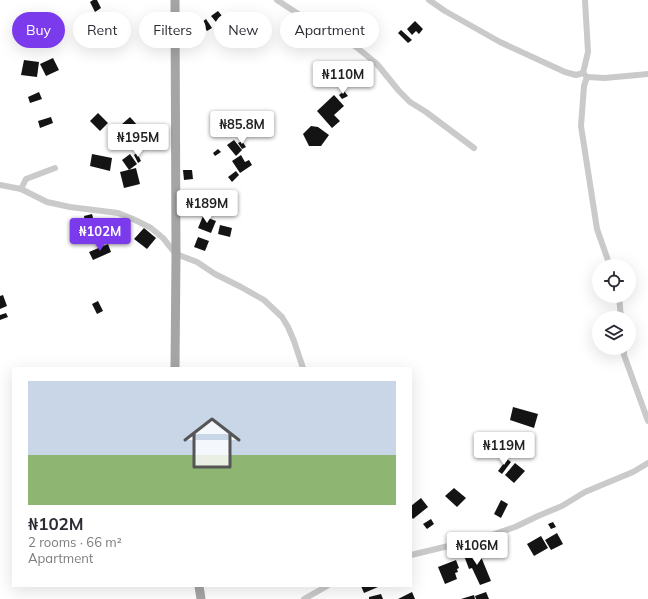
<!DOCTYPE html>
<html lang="en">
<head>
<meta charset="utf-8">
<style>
	:root { --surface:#fff; --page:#f7f7f7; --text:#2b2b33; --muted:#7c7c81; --accent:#7c3aed }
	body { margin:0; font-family:Mulish,sans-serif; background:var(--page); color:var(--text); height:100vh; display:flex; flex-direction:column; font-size:15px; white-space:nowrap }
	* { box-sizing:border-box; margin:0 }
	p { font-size:13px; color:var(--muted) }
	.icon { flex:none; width:22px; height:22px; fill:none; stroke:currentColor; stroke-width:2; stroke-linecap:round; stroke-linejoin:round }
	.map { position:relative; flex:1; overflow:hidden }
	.panel { position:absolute; left:12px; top:367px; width:400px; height:220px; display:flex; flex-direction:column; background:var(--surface); border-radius:0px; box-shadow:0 4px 16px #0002 }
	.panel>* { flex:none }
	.hud { position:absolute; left:12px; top:12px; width:400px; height:36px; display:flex; gap:8px }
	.fabs { position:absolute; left:592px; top:259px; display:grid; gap:8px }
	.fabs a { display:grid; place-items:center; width:44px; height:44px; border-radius:50%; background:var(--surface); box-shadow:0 4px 16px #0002; font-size:20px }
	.price { position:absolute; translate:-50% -34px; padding:0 9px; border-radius:4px; background:#fff; color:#222; font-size:13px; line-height:26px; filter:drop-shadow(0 1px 2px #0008) }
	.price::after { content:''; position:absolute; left:50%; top:24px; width:12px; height:9px; margin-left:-6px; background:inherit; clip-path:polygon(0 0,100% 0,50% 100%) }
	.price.on { background:var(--accent); color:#fff }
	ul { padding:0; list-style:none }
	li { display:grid; align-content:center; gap:8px; height:212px; padding:0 16px }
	li span { display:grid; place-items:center; height:124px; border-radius:0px; color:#555 }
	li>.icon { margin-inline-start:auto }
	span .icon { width:72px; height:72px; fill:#fffc; stroke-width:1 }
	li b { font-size:17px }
	.tag { padding:0 14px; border-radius:18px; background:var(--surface); box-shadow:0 4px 16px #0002; font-size:14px; line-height:36px }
	.tag.on { background:var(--accent); color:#fff }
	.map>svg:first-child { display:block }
	.building { fill:#141414 }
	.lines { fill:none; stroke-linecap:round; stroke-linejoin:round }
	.street { stroke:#cacaca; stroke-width:6 }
	.primary { stroke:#a5a5a5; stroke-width:9 }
</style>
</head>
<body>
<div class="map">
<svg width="648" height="599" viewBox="0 0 648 599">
	<rect width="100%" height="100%" fill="#fff"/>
	<g class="building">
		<path d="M93 0H97L101 8 95 12 90 2Z"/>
		<path d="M218 11 227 22 221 28 211 16Z"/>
		<path d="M206 19 212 28 207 31 201 23Z"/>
		<path d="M415 21 423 29 419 34 416 31 412 35 407 29Z"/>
		<path d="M401 30 412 40 408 43 398 33Z"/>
		<path d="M53 58 59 70 46 76 40 64Z"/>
		<path d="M24 60 39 62 37 77 21 75Z"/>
		<path d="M344 91 348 96 342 99 339 95Z"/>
		<path d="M39 92 42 99 30 103 28 97Z"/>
		<path d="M334 95 344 106 334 115 340 121 332 128 317 111Z"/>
		<path d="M98 113 108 123 100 131 90 121Z"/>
		<path d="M51 117 53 123 40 128 38 121Z"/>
		<path d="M130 117 138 126 128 134 121 125Z"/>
		<path d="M311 126 318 127 329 135 321 146H309L303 134Z"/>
		<path d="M234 140 242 150 236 156 227 145Z"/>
		<path d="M242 141 246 147 242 149 238 143Z"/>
		<path d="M218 149 221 152 215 156 213 153Z"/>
		<path d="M137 153 141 161 138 163 134 155Z"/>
		<path d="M92 154 112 158 110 171 90 166Z"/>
		<path d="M130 154 137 164 129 170 122 160Z"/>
		<path d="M241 155 245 162 249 160 252 165 240 173 232 161Z"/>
		<path d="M136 168 140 184 124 188 120 172Z"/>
		<path d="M183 170H192L193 179 184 180Z"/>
		<path d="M236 171 239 175 232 182 228 177Z"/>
		<path d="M222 196 229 201 224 209 216 203Z"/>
		<path d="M92 214 95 225 86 227 84 216Z"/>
		<path d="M203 216 216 221 211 233 198 228Z"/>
		<path d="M220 225 232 228 230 237 218 234Z"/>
		<path d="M144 228 156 238 147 249 134 239Z"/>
		<path d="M198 237 209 241 205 251 194 247Z"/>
		<path d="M108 244 111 252 93 260 89 252Z"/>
		<path d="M3 295 7 306 0 309V296Z"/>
		<path d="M98 301 103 311 97 314 92 304Z"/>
		<path d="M6 313 8 317 0 320V315Z"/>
		<path d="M513 407 538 414 534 428 510 420Z"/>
		<path d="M506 434 518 438 516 442 505 438Z"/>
		<path d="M507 459 511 462 502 474 498 471Z"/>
		<path d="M515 463 525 471 514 483 505 475Z"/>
		<path d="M454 488 466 498 457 507 445 496Z"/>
		<path d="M421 498 428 507 413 519 411 516V506Z"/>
		<path d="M501 500 508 504 501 518 494 514Z"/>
		<path d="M431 519 434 524 427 529 423 524Z"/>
		<path d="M553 522 556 527 551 529 548 524Z"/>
		<path d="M557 533 563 544 551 550 545 540Z"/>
		<path d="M541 536 548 548 534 556 527 544Z"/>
		<path d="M477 547 491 581 480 585 472 568 469 569 463 553Z"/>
		<path d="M456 560 459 568 457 569 458 572 455 573 457 579 445 584 438 567Z"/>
		<path d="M361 586H378V587L364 593Z"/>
		<path d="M412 592 415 599H398Z"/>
		<path d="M486 592 489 599H476L475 596Z"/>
		<path d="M381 594 383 599H369V597Z"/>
		<path d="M474 595 475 599H461Z"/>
	</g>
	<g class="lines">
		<g class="street">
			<path d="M277 0 318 27 355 46 377 64 399 91 410 102 426 112 474 148"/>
			<path d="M429 0 445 11 500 42 565 72 576 75 583 73 587 77"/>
			<path d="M583 73 588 52 585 0"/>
			<path d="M0 185 21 189 47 202 70 207 118 213 133 219 151 228 163 238 176 254 197 262 215 274 241 287 264 300 282 317 288 327 294 341 303 368"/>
			<path d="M21 189 26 179 55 168"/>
			<path d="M610 266 597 229 581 126 584 86 587 77 605 78 648 74"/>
			<path d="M619 296 621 318"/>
			<path d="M624 348V355L648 421"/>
			<path d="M411 555 486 537 515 527 538 516 562 506 585 492 633 472 648 463"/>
			<path d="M304 599 327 586"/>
		</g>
		<g class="primary">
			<path d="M175 0 176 254 175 368"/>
			<path d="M199 586 201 599"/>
		</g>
	</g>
</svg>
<div class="fabs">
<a><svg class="icon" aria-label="locate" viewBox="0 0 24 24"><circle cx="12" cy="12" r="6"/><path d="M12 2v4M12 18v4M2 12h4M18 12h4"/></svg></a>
<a><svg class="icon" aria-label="layers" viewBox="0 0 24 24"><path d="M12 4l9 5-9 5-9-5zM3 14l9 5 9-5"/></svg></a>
</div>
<b class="price" style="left:343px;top:95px">₦110M</b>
<b class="price" style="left:242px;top:145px">₦85.8M</b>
<b class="price" style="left:138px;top:158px">₦195M</b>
<b class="price" style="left:207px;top:224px">₦189M</b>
<b class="price on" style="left:100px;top:252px">₦102M</b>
<b class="price" style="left:504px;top:466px">₦119M</b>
<b class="price" style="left:477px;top:566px">₦106M</b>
<div class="hud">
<a class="tag on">Buy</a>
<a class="tag">Rent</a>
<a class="tag">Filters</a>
<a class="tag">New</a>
<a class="tag">Apartment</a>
</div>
<section class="panel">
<ul>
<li><span style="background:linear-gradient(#c9d6e8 60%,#8fb573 0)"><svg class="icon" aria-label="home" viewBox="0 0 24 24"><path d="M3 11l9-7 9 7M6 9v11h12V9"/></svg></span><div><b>₦102M</b><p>2 rooms · 66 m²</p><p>Apartment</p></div></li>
</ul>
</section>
</div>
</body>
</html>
